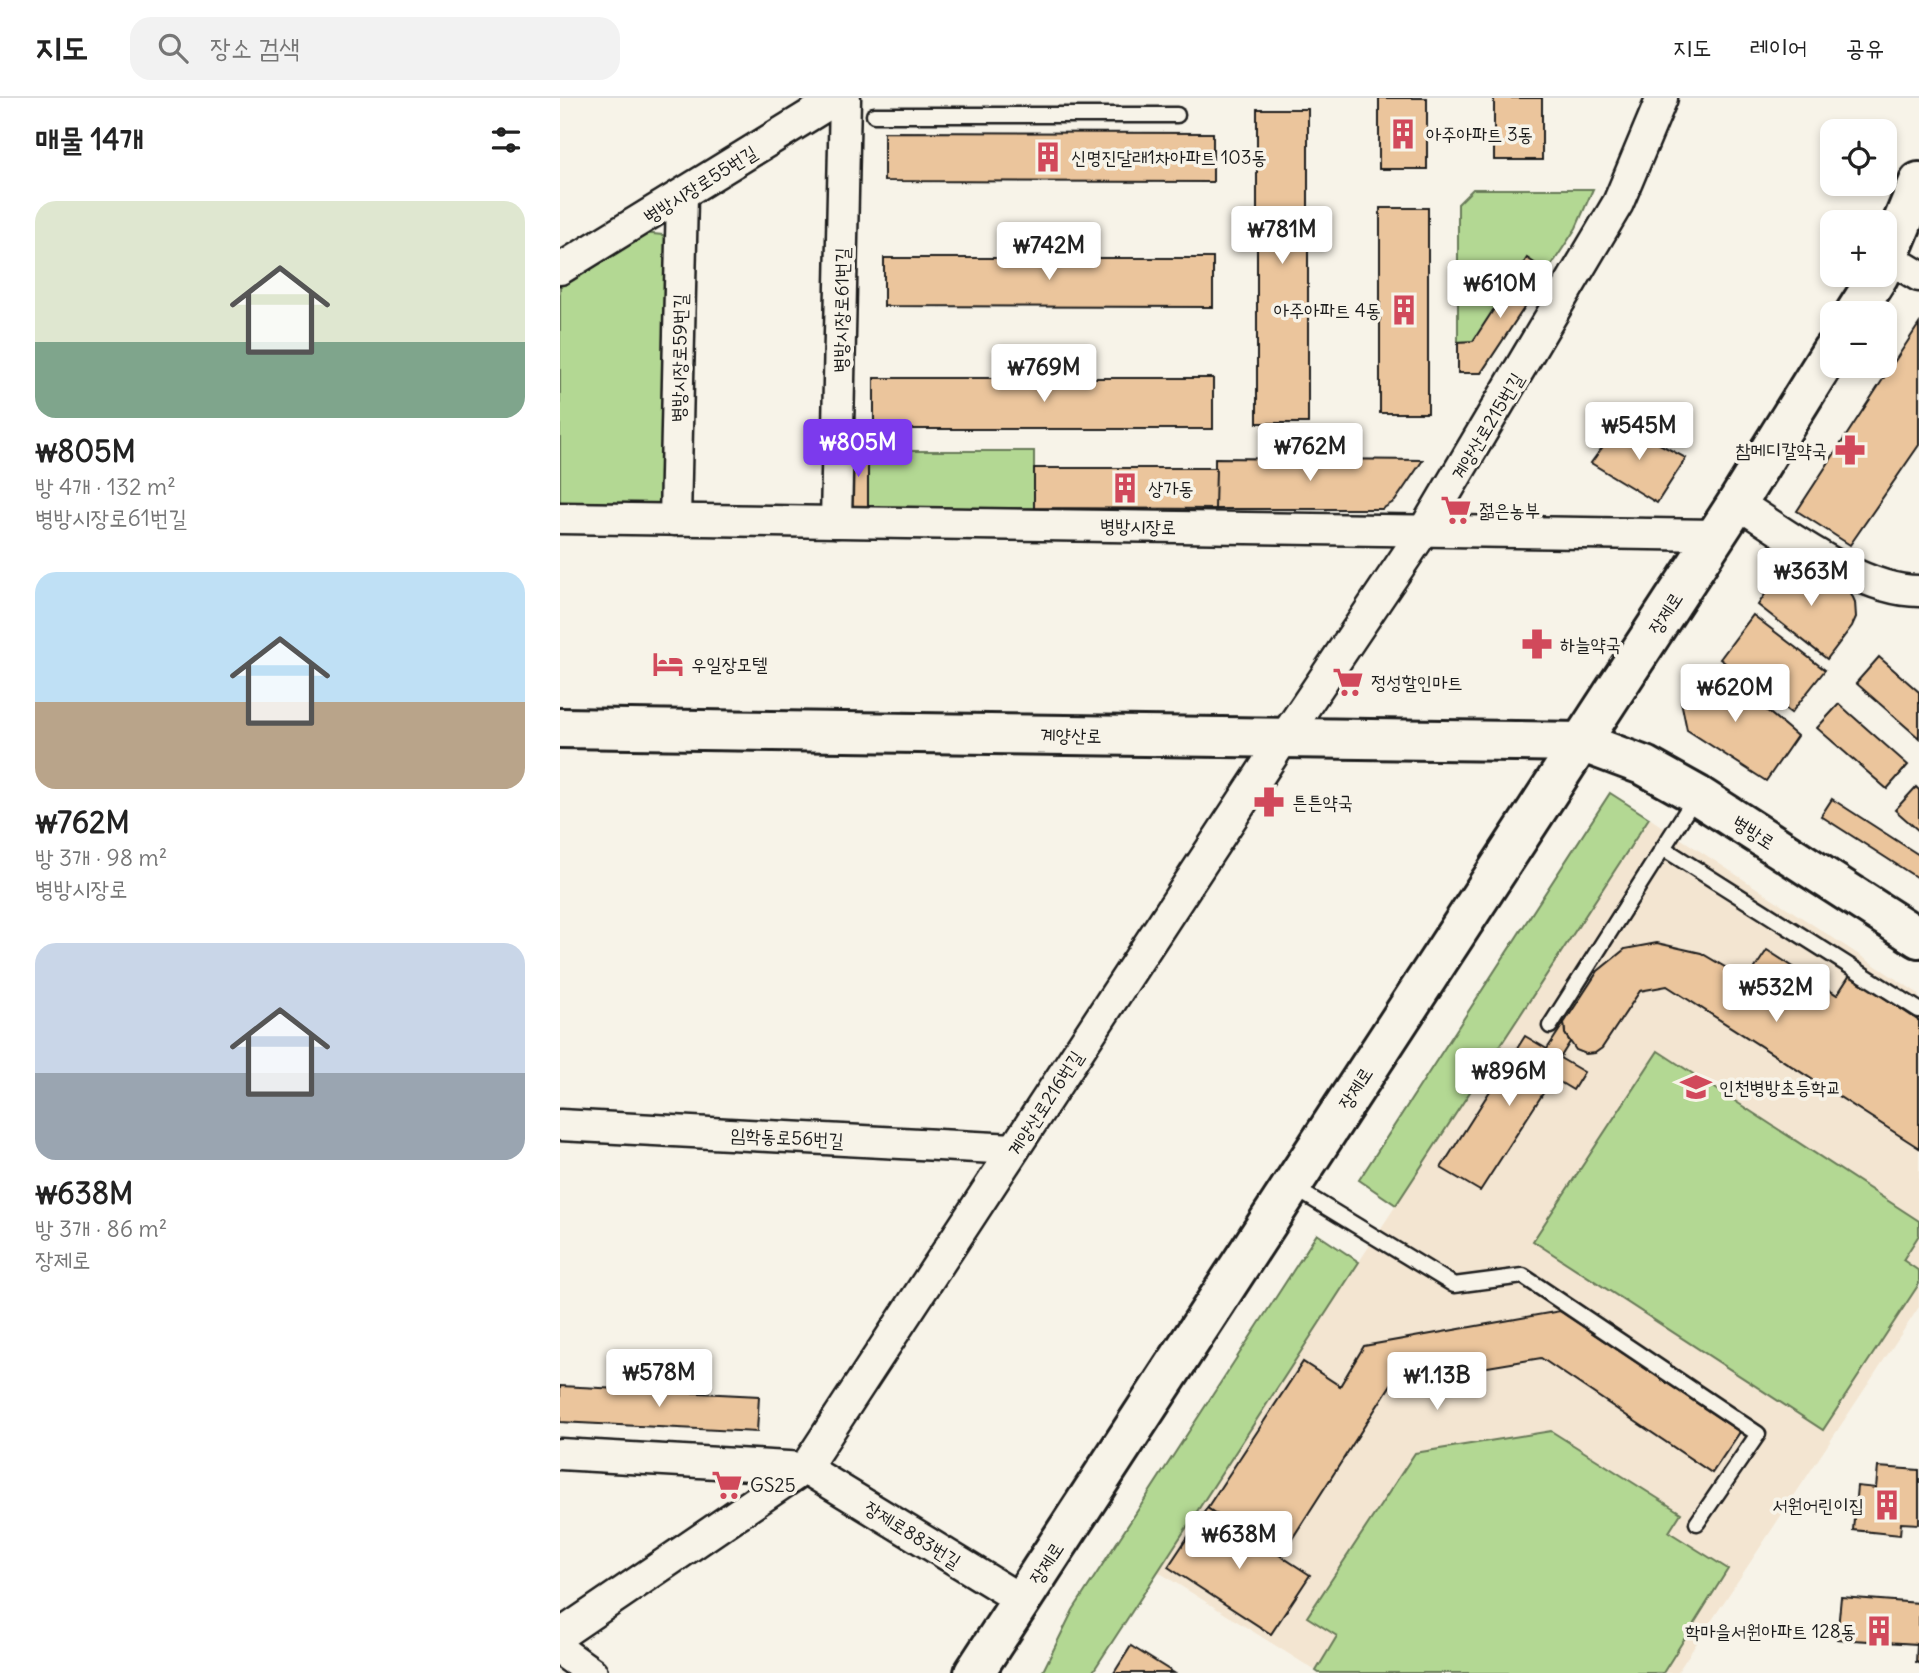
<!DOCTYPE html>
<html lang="ko">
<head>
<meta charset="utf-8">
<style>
	:root { --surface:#fff; --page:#f2f2f2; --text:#222; --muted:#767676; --line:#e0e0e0; --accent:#7c3aed }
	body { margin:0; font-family:Delius,"Poor Story",sans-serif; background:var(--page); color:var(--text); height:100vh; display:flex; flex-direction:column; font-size:26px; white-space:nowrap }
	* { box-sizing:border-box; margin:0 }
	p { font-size:23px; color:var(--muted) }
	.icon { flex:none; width:38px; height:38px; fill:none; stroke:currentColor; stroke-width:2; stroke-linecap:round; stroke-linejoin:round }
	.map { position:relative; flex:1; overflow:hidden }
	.panel { display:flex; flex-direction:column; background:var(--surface); width:560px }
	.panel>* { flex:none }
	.tools { position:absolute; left:1260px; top:21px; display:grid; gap:14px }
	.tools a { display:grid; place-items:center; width:77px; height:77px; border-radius:14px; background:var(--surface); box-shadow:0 4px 10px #0003; font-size:35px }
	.price { position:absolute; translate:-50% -60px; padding:0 16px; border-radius:7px; background:#fff; color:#222; font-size:23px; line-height:46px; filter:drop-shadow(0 2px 4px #0008) }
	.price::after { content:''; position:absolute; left:50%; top:42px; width:21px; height:16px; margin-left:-10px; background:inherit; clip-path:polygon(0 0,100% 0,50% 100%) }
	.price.current { background:var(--accent); color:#fff }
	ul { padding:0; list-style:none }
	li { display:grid; align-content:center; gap:14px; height:371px; padding:0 35px }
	li span { display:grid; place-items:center; height:217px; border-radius:21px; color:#555 }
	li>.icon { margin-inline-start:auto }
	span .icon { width:126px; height:126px; fill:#fffc; stroke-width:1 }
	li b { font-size:30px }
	h2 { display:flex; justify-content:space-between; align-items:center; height:84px; padding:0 35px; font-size:30px }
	header { display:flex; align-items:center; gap:42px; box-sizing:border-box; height:98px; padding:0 35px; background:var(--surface); border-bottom:2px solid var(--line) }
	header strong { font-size:33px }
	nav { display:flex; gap:38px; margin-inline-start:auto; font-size:24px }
	.search { width:490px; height:63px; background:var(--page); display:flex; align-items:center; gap:18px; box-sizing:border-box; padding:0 24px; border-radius:21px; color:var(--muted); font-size:26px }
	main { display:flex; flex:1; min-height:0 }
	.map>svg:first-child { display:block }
	.built { fill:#f3e5d1 }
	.green { fill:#b3d893; stroke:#687a58; stroke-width:2 }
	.building { fill:#ebc59c; stroke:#1c1c1c; stroke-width:2 }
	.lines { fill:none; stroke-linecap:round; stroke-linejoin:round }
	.lane-casing { stroke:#1c1c1c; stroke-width:19 }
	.street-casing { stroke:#1c1c1c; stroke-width:35 }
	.secondary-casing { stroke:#1c1c1c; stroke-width:44 }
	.lane { stroke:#f7f3e8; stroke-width:14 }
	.street { stroke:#f7f3e8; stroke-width:30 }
	.secondary { stroke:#f7f3e8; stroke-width:38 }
	.labels { text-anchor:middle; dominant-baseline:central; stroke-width:7; stroke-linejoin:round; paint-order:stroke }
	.poi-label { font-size:19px; fill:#1c1c1c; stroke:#f7f3e8; text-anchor:start }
	.street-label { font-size:19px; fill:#1c1c1c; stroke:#f7f3e8 }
</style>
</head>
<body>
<header>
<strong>지도</strong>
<div class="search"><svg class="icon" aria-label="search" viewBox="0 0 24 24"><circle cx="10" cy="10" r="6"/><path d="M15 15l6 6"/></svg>장소 검색</div>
<nav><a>지도</a><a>레이어</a><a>공유</a></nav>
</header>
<main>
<section class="panel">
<h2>매물 14개<svg class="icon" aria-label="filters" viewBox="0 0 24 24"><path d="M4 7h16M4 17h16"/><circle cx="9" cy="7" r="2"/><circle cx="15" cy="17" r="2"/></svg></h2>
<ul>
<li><span style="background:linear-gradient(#dfe7d0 65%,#7fa58c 0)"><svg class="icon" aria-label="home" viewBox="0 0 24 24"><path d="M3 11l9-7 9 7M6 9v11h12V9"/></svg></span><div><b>₩805M</b><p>방 4개 · 132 m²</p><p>병방시장로61번길</p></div></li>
<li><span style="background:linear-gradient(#bfe0f5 60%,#b9a48a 0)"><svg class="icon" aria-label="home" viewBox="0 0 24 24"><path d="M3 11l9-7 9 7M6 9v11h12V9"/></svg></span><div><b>₩762M</b><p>방 3개 · 98 m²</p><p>병방시장로</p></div></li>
<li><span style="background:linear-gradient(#c9d6e8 60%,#9aa5b1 0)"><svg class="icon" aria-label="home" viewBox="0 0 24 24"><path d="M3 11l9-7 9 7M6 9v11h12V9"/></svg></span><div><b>₩638M</b><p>방 3개 · 86 m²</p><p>장제로</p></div></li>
</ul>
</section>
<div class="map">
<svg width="1359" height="1575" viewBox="0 0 1359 1575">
	<rect width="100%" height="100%" fill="#f7f3e8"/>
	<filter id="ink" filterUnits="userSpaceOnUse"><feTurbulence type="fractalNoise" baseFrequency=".0143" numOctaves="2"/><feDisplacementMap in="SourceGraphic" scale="14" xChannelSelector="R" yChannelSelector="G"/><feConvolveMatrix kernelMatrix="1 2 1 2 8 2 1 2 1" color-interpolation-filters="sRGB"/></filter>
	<g filter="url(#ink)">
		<path class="built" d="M1089 720 1359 896V1209L1117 1575H759L597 1473Z"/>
		<g class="green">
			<path d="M913 91H1033L1016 130 921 275H898V106Z"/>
			<path d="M82 135 103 137 113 149 108 390 98 406 0 405V182Z"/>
			<rect x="308" y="353" width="166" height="57"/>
			<path d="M1050 695 1089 720 836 1107 799 1082Z"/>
			<path d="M1098 953 1359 1123V1137L1343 1162 1359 1173V1186L1263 1332 973 1143Z"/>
			<path d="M757 1136 799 1164 532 1575H482L513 1512Z"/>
			<path d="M991 1333 1121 1415 1109 1434 1168 1471 1103 1575H759L756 1573 777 1538 747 1519 855 1355Z"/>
		</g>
		<g class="building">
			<rect x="819" y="0" width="48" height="71"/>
			<rect x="934" y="0" width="48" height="62"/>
			<rect x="697" y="11" width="51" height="314"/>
			<path d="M324 34 653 35V84L324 83Z"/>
			<rect x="820" y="110" width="48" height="205"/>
			<path d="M324 160H653V209L324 208Z"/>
			<path d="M967 160 988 174 921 275H898V244L913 243Z"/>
			<path d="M1359 226V347L1290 447 1237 413Z"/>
			<rect x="314" y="280" width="339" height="51"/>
			<path d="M1060 325 1126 360 1097 405 1031 365Z"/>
			<path d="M289 353H308V410H295L288 404Z"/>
			<path d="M655 360 863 362 835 403 822 411H655Z"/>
			<path d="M474 370H656L655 411 474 410Z"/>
			<path d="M1231 467 1240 468 1291 495 1295 504 1296 519 1292 528 1267 561 1198 507 1223 469Z"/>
			<path d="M1193 517 1265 572 1231 615 1160 561Z"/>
			<path d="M1319 559 1359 594V640L1296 585Z"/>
			<path d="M1153 567 1237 638 1206 683 1127 632 1121 603 1135 580 1145 586 1148 580 1143 577Z"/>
			<path d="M1279 606 1348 667 1327 691 1257 630Z"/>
			<path d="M1356 689 1359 692V733L1335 712Z"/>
			<path d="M1272 701 1359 757V781L1261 718Z"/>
			<path d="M1097 845 1141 855 1187 882 1207 852 1277 897 1290 877 1359 923V1050L1107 888 1080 893 1042 950 1035 955 1026 956 1016 952 1005 936 1004 925 1038 873 1065 851Z"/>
			<path d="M1004 925 1005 936 1010 944 1000 960 1024 974 1013 992 993 980 920 1093 881 1070 965 938 987 951Z"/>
			<path d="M1000 1213 1180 1334 1152 1375 981 1260 832 1285 721 1458 647 1410 743 1264 780 1288 804 1248Z"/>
			<path d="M0 1288 199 1298 197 1334 0 1324Z"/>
			<path d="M1318 1369 1359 1372V1426L1341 1425 1340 1437 1293 1432 1297 1388 1316 1390Z"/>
			<path d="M647 1410 750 1477 711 1536 608 1469Z"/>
			<path d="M1281 1499 1359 1505V1565L1356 1564 1357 1546 1277 1541Z"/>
			<path d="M571 1548 614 1575H554Z"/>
		</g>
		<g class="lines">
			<g class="lane-casing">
				<g id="lane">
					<path d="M314 17H617"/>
					<path d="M1103 750 1359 912"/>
					<path d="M990 928 1136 698"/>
					<path d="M733 1089 894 1187 963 1178 1198 1336 1137 1425"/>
				</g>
			</g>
			<g class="street-casing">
				<g id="street">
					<path d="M1329 160 1359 178"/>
					<path d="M0 171 278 0"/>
					<path d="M1177 405C1227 436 1299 493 1359 493"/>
					<path d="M0 420 1157 437"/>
					<path d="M115 422 122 97"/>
					<path d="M276 424 285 0"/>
					<path d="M0 1027 454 1051"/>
					<path d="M0 1356 245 1370 461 1502"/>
					<path d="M0 1537 245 1370 724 640 864 432 1058 105 1102 0"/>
					<path d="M0 1552 32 1575"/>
				</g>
			</g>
			<g class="secondary-casing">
				<g id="secondary">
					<path d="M1325 167 1359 84"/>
					<path d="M1295 215 1319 177"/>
					<path d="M0 630 1021 644 1085 668 1137 697 1359 840"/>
					<path d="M414 1575 1177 405 1272 252"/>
				</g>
			</g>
			<use href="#lane" class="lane"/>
			<use href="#street" class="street"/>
			<use href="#secondary" class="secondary"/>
		</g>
	</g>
	<defs>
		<g id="building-bare" transform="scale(2.415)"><path d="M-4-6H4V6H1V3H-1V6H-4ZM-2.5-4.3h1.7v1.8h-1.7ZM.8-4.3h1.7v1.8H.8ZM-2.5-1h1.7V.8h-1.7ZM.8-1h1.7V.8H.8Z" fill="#d1495b" stroke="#f7f3e8" stroke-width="2.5" paint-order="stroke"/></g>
		<g id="pharmacy-bare" transform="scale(2.415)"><path d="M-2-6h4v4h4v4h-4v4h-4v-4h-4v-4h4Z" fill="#d1495b" stroke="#f7f3e8" stroke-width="2.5" paint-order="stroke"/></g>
		<g id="supermarket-bare" transform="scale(2.415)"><path d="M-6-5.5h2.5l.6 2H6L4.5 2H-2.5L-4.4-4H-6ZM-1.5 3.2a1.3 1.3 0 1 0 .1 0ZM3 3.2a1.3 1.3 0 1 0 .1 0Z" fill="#d1495b" stroke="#f7f3e8" stroke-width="2.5" paint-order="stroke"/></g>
		<g id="hotel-bare" transform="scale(2.415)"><path d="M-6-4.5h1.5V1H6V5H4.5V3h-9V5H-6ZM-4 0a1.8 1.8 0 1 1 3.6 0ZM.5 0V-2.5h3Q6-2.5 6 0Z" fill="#d1495b" stroke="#f7f3e8" stroke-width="2.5" paint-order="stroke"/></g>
		<g id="school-bare" transform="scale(2.415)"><path d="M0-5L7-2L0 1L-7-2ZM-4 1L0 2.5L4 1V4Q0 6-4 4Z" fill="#d1495b" stroke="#f7f3e8" stroke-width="2.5" paint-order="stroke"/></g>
	</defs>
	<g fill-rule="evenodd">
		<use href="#building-bare" x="843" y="36"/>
		<use href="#building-bare" x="488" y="59"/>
		<use href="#building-bare" x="844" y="212"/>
		<use href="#pharmacy-bare" x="1290" y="352"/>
		<use href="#building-bare" x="565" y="390"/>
		<use href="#supermarket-bare" x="896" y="412"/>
		<use href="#pharmacy-bare" x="977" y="546"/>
		<use href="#hotel-bare" x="108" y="566"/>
		<use href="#supermarket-bare" x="788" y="584"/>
		<use href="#pharmacy-bare" x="709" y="704"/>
		<use href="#school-bare" x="1136" y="989"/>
		<use href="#supermarket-bare" x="167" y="1387"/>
		<use href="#building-bare" x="1327" y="1407"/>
		<use href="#building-bare" x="1319" y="1533"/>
	</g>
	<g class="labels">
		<g class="poi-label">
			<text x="866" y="36">아주아파트 3동</text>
			<text x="511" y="59">신명진달래1차아파트 103동</text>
			<text x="821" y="212" text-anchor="end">아주아파트 4동</text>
			<text x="1267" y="352" text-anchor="end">참메디칼약국</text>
			<text x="588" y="390">상가동</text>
			<text x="919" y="412">젊은농부</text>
			<text x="1000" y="546">하늘약국</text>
			<text x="131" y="566">우일장모텔</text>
			<text x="811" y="584">정성할인마트</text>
			<text x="732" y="704">튼튼약국</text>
			<text x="1159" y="989">인천병방초등학교</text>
			<text x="190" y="1387">GS25</text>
			<text x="1304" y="1407" text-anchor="end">서원어린이집</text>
			<text x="1296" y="1533" text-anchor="end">학마을서원아파트 128동</text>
		</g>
		<g class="street-label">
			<text transform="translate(140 86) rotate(-32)">병방시장로55번길</text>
			<text transform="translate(281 212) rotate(-89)">병방시장로61번길</text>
			<text transform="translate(119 260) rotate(-89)">병방시장로59번길</text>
			<text transform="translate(927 328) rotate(-59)">계양산로215번길</text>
			<text transform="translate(578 428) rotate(1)">병방시장로</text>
			<text transform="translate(1105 515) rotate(-57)">장제로</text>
			<text transform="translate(511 637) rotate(1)">계양산로</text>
			<text transform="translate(1194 734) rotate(33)">병방로</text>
			<text transform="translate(795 990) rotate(-57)">장제로</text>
			<text transform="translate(485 1005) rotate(-57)">계양산로216번길</text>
			<text transform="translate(227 1039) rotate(3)">임학동로56번길</text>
			<text transform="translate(353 1436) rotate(32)">장제로883번길</text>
			<text transform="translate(486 1465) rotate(-57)">장제로</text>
		</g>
	</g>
</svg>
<div class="tools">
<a><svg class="icon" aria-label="locate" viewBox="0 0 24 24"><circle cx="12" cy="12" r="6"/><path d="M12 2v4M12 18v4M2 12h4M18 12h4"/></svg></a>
<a>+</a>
<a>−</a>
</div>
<b class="price" style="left:722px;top:168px">₩781M</b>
<b class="price" style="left:489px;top:184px">₩742M</b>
<b class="price" style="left:940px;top:222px">₩610M</b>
<b class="price" style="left:484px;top:306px">₩769M</b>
<b class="price" style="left:1079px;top:364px">₩545M</b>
<b class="price current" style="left:298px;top:381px">₩805M</b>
<b class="price" style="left:750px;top:385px">₩762M</b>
<b class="price" style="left:1251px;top:510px">₩363M</b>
<b class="price" style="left:1175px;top:626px">₩620M</b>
<b class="price" style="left:1216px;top:926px">₩532M</b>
<b class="price" style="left:949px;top:1010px">₩896M</b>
<b class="price" style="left:99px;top:1311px">₩578M</b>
<b class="price" style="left:877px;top:1314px">₩1.13B</b>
<b class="price" style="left:679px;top:1473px">₩638M</b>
</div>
</main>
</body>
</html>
